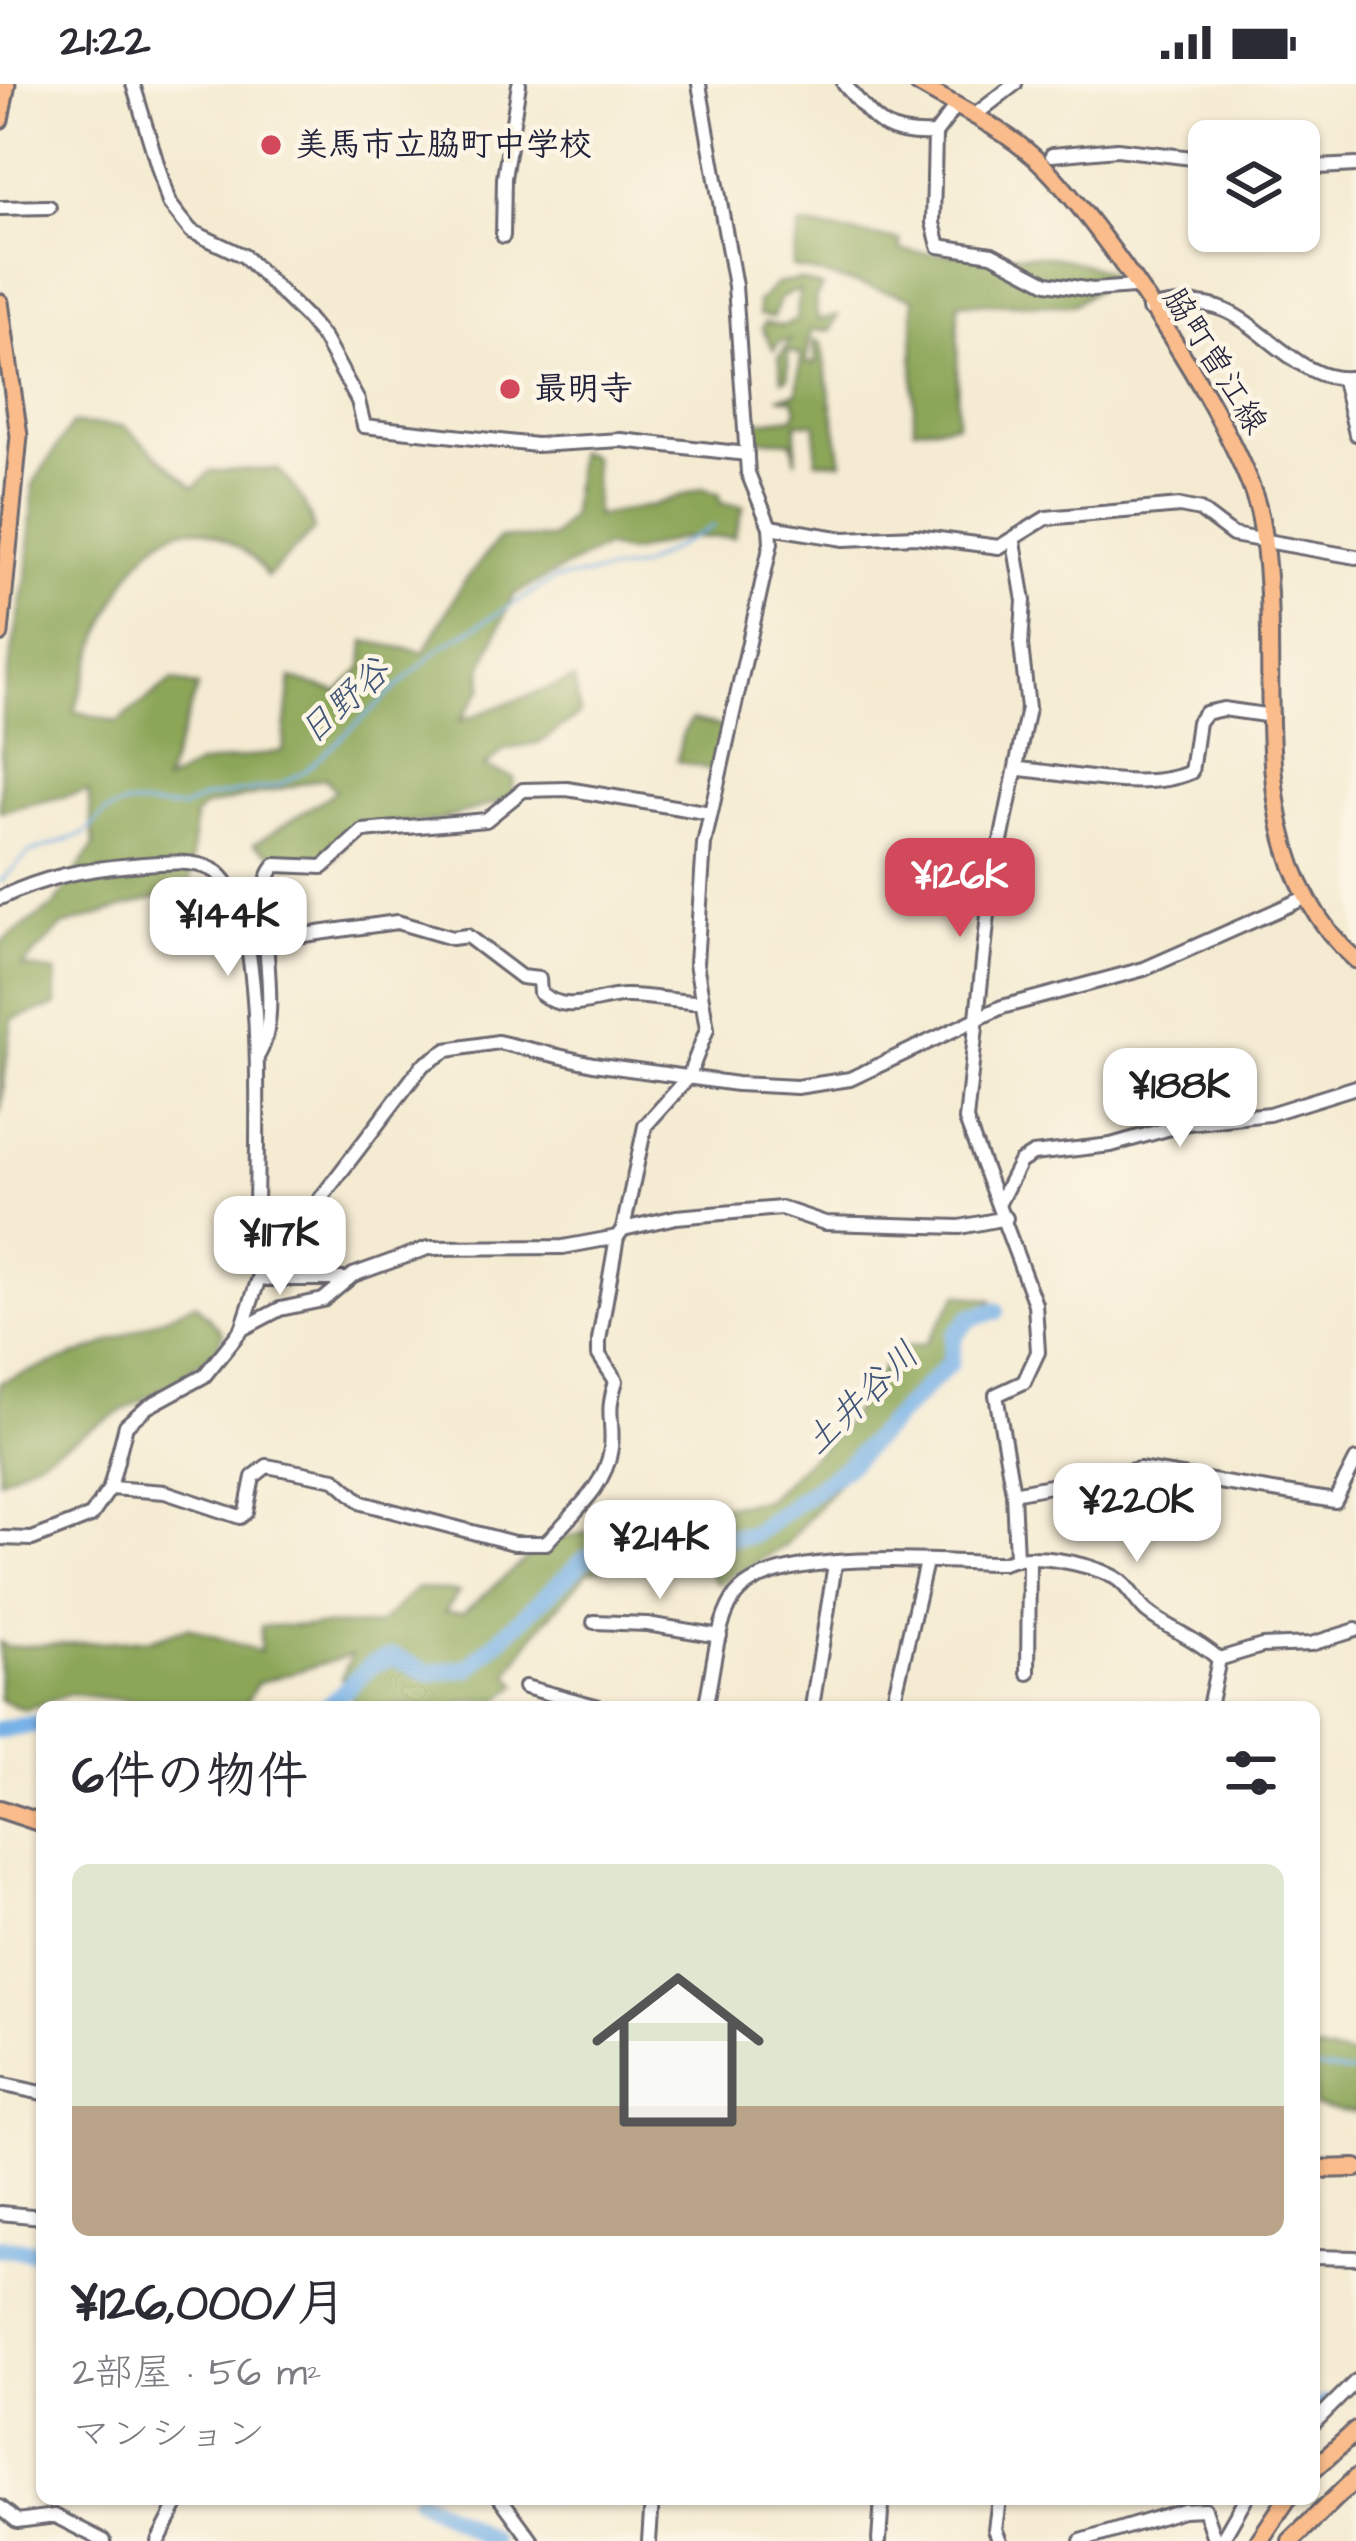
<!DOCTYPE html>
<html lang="ja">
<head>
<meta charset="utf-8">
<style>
	:root { --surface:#fff; --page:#f2f2f3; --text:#2b2b33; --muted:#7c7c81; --line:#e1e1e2; --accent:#d1495b }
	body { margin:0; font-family:"Architects Daughter","Klee One",sans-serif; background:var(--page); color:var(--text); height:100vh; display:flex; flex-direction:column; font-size:45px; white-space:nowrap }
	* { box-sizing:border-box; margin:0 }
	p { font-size:39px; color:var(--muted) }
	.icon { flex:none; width:66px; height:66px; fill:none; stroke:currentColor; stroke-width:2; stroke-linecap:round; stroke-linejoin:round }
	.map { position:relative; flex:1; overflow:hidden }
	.sheet { position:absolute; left:36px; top:1617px; width:1284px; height:804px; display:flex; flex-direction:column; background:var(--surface); border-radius:18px; box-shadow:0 3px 9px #0004 }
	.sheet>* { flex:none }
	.tools { position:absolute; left:1188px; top:36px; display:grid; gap:24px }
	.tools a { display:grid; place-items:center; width:132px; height:132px; border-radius:18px; background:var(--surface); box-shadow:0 3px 9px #0004; font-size:60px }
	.price { position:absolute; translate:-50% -102px; padding:0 27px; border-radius:24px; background:#fff; color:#222; font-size:39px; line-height:78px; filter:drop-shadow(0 3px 6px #0008) }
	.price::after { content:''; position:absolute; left:50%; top:72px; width:36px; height:27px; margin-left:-18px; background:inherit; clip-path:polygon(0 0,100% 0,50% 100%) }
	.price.current { background:var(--accent); color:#fff }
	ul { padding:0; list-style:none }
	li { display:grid; align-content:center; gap:24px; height:636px; padding:0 36px }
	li+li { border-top:3px solid var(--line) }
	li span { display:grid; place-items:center; height:372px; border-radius:18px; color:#555 }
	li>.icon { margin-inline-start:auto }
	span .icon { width:216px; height:216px; fill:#fffc; stroke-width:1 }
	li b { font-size:51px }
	h2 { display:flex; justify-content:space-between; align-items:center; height:144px; padding:0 36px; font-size:51px }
	.status { display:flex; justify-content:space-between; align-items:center; height:84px; padding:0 60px; background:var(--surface); direction:ltr }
	.status svg { height:33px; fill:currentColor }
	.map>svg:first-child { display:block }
	.forest { fill:#8ca659; stroke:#57644a; stroke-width:3 }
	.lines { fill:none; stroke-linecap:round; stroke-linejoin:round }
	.stream { stroke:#76b1e7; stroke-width:3 }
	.river { stroke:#76b1e7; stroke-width:18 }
	.minor-casing { stroke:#6c6870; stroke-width:18 }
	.major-casing { stroke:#6c6870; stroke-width:21 }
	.highway-casing { stroke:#6c6870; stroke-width:22 }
	.minor { stroke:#fff; stroke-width:12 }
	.major { stroke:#fabc8b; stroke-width:15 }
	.highway { stroke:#fabc8b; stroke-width:16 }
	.poi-dot { fill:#d1495b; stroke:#fcf5e5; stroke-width:4.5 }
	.labels { text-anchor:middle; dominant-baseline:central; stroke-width:9; stroke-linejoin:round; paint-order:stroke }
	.poi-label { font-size:33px; font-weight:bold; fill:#22223b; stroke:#fcf5e5; text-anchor:start }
	.street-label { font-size:33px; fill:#22223b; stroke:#fcf5e5 }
	.water-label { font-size:36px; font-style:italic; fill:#3f5477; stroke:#fcf5e5 }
</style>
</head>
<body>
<div class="status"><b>21:22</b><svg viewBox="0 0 49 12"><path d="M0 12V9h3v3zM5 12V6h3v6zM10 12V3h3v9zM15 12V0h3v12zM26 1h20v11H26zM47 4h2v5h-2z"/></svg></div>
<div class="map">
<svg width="1356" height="2457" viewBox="0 0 1356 2457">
	<rect width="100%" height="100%" fill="#fcf5e5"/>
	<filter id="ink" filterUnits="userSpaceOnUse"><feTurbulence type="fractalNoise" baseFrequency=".00833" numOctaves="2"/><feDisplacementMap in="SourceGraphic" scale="24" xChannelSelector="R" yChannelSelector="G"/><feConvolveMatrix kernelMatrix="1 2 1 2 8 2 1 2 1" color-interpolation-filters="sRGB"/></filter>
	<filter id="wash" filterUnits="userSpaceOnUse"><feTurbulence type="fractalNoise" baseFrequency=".004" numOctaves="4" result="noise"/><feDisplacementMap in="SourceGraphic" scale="48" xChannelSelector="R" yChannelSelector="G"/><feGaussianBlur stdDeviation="2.7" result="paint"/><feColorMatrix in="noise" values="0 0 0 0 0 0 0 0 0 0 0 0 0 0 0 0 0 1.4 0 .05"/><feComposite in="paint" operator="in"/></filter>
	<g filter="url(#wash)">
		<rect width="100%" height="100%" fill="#f5ebd2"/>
		<g class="forest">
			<path d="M800 141 900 156V166C973 178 1048 156 1115 193L1073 221 958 219 957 340 914 344 913 214 792 183Z"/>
			<path d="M799 196 822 203 815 215 818 236 838 231 831 246H811L806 279H816L814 256 821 259 842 378 816 377V339H796V377L792 357 753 355 752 338 793 333 797 325 794 315 778 313 797 309 801 271 788 267V294L782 296 779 273 791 256 779 258 774 266 762 244 765 238 783 242 797 236 799 206 780 214 774 233 759 231 758 218 776 200Z"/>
			<path d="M72 340 124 342 194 403 211 387 278 385C296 405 308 420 314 446L267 493C254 471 240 464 218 452 136 408 93 575 74 627L117 638 173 596 198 603 164 699 198 681 283 667 291 594 338 608 363 583 365 557 424 568 461 502 499 454H552L571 431 577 367 593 373 596 432 650 422 703 404 720 411V419L744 422 734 453 682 454 628 469 605 463 513 511 482 584 483 603 460 637 574 595 580 630 541 658 504 666 484 683 514 694 512 714 437 737 356 742 334 776 287 779 254 760 336 707 325 694 204 723 195 732 190 803 63 842 22 883 56 888V922L12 935 0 1031V859L55 821 94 761 88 707 0 727 3 616 28 484 33 400Z"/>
			<path d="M691 636 727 644 716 687 677 677 682 651Z"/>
			<path d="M958 1210 992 1216 785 1462 718 1500 701 1479 674 1468 588 1488 534 1550 509 1590 518 1601 499 1616 462 1618 457 1623H357L342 1594 351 1571 257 1599 244 1623H185L70 1610 24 1626 0 1616V1558L7 1563 153 1555 188 1543 260 1568 261 1542 378 1541 417 1504 459 1508 445 1528 463 1529 545 1458 672 1429 765 1416 842 1344 897 1264 925 1260Z"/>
			<path d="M195 1219 223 1248 216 1266 181 1294 0 1396V1298L98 1263Z"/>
			<path d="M1314 1966 1356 1973V2028L1314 2022Z"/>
		</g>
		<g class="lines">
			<g class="stream">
				<path d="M0 798 29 769 84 750 105 729 126 721 182 724 205 714 276 702 305 687 440 564 553 496 639 483 714 442"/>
				<path d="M339 1611 346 1623"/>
				<path d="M1314 1984 1356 1989"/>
			</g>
			<g class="river">
				<path d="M327 1623 372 1580 393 1573 430 1589 469 1584 586 1474 630 1454 661 1460 752 1451 848 1381 950 1279 954 1252 970 1234 996 1227"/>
				<path d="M0 1646 42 1639"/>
				<path d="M0 2163 42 2168"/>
				<path d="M1314 2327 1327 2320"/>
				<path d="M418 2415 492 2457"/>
			</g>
		</g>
	</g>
	<g filter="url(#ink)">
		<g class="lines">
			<g class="minor-casing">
				<g id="minor">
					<path d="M133 0 169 119 191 147 244 172 305 232 324 255 358 317 364 342 536 361 621 356 747 370"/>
					<path d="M844 0C876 37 884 53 935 50L956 22"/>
					<path d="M975 31 1015 0"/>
					<path d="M935 50 933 139 939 162 992 170 1047 199 1092 206 1134 203"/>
					<path d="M1052 71 1117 65 1209 76"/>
					<path d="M1299 84 1356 81"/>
					<path d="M0 124 49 123"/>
					<path d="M503 152 504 94 519 0"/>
					<path d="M1149 225C1173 219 1200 216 1224 226 1266 243 1305 304 1356 293"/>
					<path d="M1343 296 1356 350"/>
					<path d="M770 443 844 455 916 452 999 463 1046 434 1180 422 1200 426 1233 451 1356 473"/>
					<path d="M1014 458 1024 517 1021 561 1028 624 990 812 966 1036 1035 1220 1038 1268 1024 1298 996 1311 1013 1409 1016 1473"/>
					<path d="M1019 685C1070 689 1143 709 1191 688L1198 638 1205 629 1223 625 1272 632"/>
					<path d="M0 814C43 793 85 785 133 781 157 779 194 774 215 787 271 822 255 1073 256 1138L268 1167 242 1245"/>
					<path d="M268 856 397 838 452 854 467 852 521 893 539 895 540 909C569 932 594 913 624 912 650 911 676 919 702 918"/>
					<path d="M257 973C289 925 245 809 276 781L323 783 363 747 486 736 523 706 567 705 710 729"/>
					<path d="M1000 1117 1020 1078 1033 1070 1111 1061 1188 1039 1269 1030 1356 1003"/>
					<path d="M623 1145 676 1133 781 1124 825 1139 960 1143 1006 1134"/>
					<path d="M268 1167 288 1157 422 982 447 966 498 958 593 980 737 1000 797 1003 850 995 1002 923 1144 885 1307 813"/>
					<path d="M262 1195H348"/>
					<path d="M110 1404 165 1408 240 1433 246 1428 253 1393 267 1382 335 1395 362 1419 514 1459H546C571 1430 606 1404 611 1364 614 1336 605 1331 616 1297L599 1271V1256L617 1153"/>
					<path d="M1013 1409 1139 1385 1335 1417 1356 1376"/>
					<path d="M0 1454 32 1455 91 1432 110 1404 126 1341 147 1323 204 1292 242 1245 280 1225 323 1216 353 1191 428 1164 563 1163 617 1153 623 1145 645 1042 688 994 707 945 696 879 704 760 771 459 770 443 748 389 735 202 699 0"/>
					<path d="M594 1538 647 1540 720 1552"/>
					<path d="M1219 1575 1262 1562 1311 1560 1356 1546"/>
					<path d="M1028 1589 1029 1474"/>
					<path d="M525 1603 599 1623"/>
					<path d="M705 1623C714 1588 714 1547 733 1515 767 1461 944 1479 1003 1479 1030 1467 1087 1479 1114 1493 1129 1501 1135 1518 1147 1528 1170 1546 1193 1552 1219 1575"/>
					<path d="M812 1623 835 1480"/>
					<path d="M892 1623 926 1478"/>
					<path d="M1209 1623 1219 1575"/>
					<path d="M0 2000 42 2009"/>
					<path d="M0 2129 42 2133"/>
					<path d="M1314 2173 1356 2174"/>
					<path d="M1314 2339 1356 2297"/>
					<path d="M501 2415 532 2457"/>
					<path d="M999 2415 995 2445 1000 2457"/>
					<path d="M0 2423 17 2437 55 2432 104 2457"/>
					<path d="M158 2457 180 2415"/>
					<path d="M649 2457 652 2415"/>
					<path d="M879 2457 882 2415"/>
					<path d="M1081 2457 1183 2426 1204 2425 1215 2457"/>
					<path d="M1221 2457 1245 2415"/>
				</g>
			</g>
			<g class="major-casing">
				<g id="major">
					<path d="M918 0C957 23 999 42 1034 73 1098 130 1244 350 1260 433 1289 580 1230 764 1356 876"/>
					<path d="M0 36 7 0"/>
					<path d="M0 218 19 352 0 550"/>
				</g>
			</g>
			<g class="highway-casing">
				<g id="highway">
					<path d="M0 1725 42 1739"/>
					<path d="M1314 2085 1356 2084"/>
					<path d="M1314 2385 1356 2347"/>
					<path d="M1259 2457 1287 2415"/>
					<path d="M1291 2457 1356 2394"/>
				</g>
			</g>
			<use href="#minor" class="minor"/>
			<use href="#major" class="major"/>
			<use href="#highway" class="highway"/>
		</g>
	</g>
	<g class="poi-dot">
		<circle cx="271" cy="61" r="12"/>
		<circle cx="510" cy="305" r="12"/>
	</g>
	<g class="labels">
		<g class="poi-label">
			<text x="295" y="61">美馬市立脇町中学校</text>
			<text x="534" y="305">最明寺</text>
		</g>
		<g class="street-label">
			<text transform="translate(1215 277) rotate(58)">脇町曽江線</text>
		</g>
		<g class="water-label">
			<text transform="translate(345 618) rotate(-42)">日野谷</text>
			<text transform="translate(862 1315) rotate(-44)">土井谷川</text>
		</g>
	</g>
</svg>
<div class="tools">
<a><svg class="icon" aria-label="layers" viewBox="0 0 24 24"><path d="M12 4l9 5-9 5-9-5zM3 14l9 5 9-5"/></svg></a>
</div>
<b class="price current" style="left:960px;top:856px">¥126K</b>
<b class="price" style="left:228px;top:895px">¥144K</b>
<b class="price" style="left:1180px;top:1066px">¥188K</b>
<b class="price" style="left:280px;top:1214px">¥117K</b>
<b class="price" style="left:1137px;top:1481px">¥220K</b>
<b class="price" style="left:660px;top:1518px">¥214K</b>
<section class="sheet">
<h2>6件の物件<svg class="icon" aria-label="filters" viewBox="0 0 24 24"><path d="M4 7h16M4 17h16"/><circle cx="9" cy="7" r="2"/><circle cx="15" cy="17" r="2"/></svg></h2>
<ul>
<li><span style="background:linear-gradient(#dfe7d0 65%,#b9a48a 0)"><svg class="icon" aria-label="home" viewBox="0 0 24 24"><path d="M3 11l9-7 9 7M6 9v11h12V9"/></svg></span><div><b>¥126,000/月</b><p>2部屋 · 56 m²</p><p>マンション</p></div></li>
</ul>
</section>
</div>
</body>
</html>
